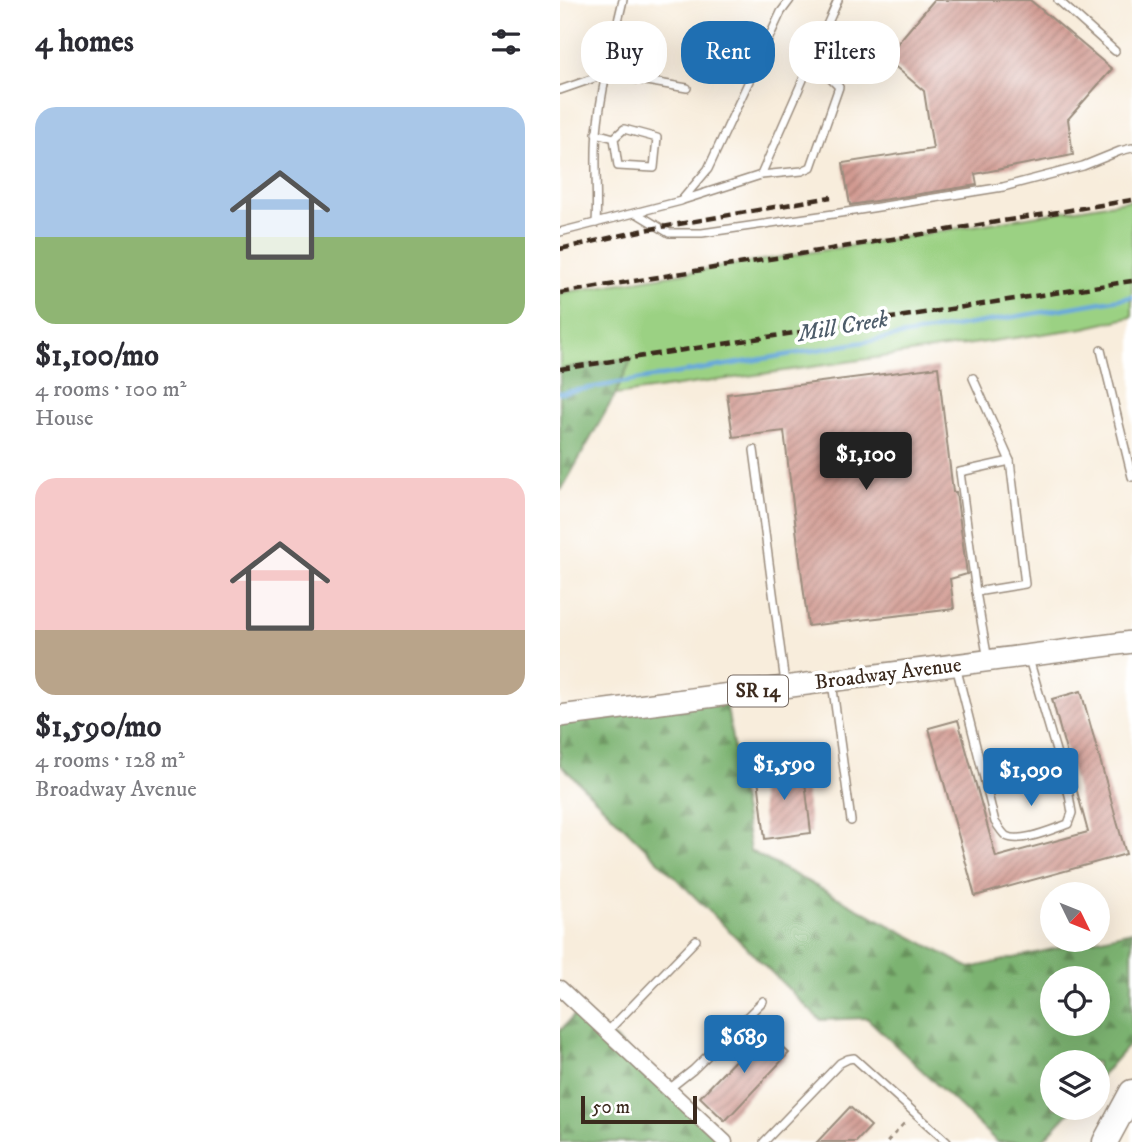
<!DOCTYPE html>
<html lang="en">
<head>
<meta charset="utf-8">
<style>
	:root { --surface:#fff; --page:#f2f2f3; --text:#2b2b33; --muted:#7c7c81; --accent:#1f6fb2 }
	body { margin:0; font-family:"IM FELL DW Pica",serif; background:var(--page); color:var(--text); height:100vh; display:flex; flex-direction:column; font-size:26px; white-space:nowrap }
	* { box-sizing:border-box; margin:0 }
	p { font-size:23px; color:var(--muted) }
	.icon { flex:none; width:38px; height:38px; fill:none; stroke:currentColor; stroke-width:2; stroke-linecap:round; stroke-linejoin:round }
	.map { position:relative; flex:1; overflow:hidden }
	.side { display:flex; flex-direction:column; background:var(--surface); width:560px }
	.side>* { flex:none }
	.top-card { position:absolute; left:21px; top:21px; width:444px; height:63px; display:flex; gap:14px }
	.needle { width:46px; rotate:133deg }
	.buttons { position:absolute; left:480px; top:882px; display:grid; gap:14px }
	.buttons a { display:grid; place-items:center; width:70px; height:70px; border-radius:50%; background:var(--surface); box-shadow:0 7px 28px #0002; font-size:35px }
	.scale { position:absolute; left:21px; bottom:18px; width:116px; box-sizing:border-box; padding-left:7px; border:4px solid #3b2a1e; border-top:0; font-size:19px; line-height:24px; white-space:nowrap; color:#3b2a1e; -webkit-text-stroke:5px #fff; paint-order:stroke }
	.price { position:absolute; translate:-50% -60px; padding:0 16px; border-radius:7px; background:var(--accent); color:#fff; font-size:23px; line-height:46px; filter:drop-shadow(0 2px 4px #0008) }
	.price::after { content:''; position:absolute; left:50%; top:42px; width:21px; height:16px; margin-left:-10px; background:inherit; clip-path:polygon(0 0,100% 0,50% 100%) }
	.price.on { background:#222; color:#fff }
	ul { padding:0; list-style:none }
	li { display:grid; align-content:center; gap:14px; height:371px; padding:0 35px }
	li span { display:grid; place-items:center; height:217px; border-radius:21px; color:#555 }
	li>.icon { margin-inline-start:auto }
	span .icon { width:126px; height:126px; fill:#fffc; stroke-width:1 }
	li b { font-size:30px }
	h2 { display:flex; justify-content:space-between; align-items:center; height:84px; padding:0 35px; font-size:30px }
	.tag { padding:0 24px; border-radius:28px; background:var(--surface); box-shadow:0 7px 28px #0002; font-size:24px; line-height:63px }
	.tag.on { background:var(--accent); color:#fff }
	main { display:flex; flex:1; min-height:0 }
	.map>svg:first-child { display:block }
	.green { fill:#9bd183; stroke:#6b7e50; stroke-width:2 }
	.forest { fill:url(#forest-firs); stroke:#5c6e48; stroke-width:2; fill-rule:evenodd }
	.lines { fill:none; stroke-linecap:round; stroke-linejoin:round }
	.stream { stroke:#68a8db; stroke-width:4.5 }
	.building { fill:url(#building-hatch) }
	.lane-casing { stroke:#9a8c7d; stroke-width:10 }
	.street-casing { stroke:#9a8c7d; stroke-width:17 }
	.primary-casing { stroke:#9a8c7d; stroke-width:24 }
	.highway-casing { stroke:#9a8c7d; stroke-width:27 }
	.path { stroke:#9a8c7d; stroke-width:2.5; stroke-dasharray:5 5; stroke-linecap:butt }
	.lane { stroke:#fff; stroke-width:7 }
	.street { stroke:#fff; stroke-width:14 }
	.primary { stroke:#fff; stroke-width:21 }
	.highway { stroke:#fff; stroke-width:24 }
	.rail { stroke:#3b2a1e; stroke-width:4.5; stroke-dasharray:10 5; stroke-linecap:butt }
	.labels { text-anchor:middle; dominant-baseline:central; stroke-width:7; stroke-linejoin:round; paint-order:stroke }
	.shield { fill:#fff; stroke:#766a62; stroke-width:2 }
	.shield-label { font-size:19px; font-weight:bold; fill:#3b2a1e }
	.street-label { font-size:21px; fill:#3b2a1e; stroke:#fff }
	.water-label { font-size:23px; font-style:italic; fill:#4d5c6a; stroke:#fff }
</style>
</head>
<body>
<main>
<section class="side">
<h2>4 homes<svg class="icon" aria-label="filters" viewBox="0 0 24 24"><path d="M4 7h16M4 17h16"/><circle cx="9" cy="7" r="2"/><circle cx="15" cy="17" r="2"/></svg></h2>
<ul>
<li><span style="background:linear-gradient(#a9c7e8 60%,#8fb573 0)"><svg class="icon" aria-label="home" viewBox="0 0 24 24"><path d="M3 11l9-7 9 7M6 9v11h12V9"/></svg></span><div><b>$1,100/mo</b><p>4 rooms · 100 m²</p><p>House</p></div></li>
<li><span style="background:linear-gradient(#f6c9c9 70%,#b9a48a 0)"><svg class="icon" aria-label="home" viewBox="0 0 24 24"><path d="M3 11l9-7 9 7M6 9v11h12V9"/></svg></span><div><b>$1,590/mo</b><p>4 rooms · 128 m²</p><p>Broadway Avenue</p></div></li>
</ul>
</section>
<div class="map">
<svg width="572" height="1142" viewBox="0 0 572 1142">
	<defs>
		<pattern id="forest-firs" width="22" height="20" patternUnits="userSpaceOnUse" patternTransform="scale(1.75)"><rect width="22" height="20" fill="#7cb371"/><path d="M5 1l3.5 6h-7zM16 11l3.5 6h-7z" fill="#67925c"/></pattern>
		<pattern id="building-hatch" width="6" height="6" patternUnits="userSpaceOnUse" patternTransform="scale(1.75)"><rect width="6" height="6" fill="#d19a91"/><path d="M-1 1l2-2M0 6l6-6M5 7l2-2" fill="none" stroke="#ab7e76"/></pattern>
	</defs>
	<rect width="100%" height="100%" fill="#fff"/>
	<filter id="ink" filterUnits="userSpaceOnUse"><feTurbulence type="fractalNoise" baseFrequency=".0143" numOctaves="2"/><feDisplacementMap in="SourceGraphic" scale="14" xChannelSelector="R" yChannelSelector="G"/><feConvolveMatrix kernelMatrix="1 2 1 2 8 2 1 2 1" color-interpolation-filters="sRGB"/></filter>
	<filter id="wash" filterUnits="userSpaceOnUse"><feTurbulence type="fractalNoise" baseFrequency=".00686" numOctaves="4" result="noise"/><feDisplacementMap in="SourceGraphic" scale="28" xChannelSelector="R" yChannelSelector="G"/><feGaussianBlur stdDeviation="1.57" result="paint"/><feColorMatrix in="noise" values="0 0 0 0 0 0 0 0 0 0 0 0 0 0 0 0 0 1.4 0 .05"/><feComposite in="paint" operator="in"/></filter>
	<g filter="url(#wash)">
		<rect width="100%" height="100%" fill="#f8eddc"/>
		<path class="green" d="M572 200V317L524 328 55 395 71 358 0 369V293Z"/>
		<g class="forest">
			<path d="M72 358 55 395 2 489H0V369Z"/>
			<path d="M165 695 190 851 410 968 572 931V1041L537 1081V1062H492V1108H513L481 1142H437L307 1018 260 1020 0 764V716ZM492 978H537V1024H492Z"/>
			<path d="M21 1008 165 1142H0V1031Z"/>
		</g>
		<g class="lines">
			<path class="stream" d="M0 393 572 297"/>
		</g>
		<g id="blocks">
			<g class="building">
				<path d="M374 0H470L552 69 508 119 513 155 415 174 417 185 290 205 283 163 373 149 364 91 325 58Z"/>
				<path d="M378 367 393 492H396L407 574 390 579 394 609 248 626 224 431 173 437 167 394Z"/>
				<path d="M521 691 566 854 415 896 369 728 398 720 436 857 528 832 492 699Z"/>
				<path d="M243 765 251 833 205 839 197 770Z"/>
				<path d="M204 1030 229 1053 165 1121 140 1097Z"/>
				<path d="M290 1107 311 1126 296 1142H257Z"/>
			</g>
		</g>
	</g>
	<g filter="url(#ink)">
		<use href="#blocks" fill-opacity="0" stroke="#9a8c7d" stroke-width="2"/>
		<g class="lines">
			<g class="lane-casing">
				<g id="lane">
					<path d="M498 0 555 51"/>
					<path d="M0 90 46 74 127 88"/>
					<path d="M36 133 54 138 58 166 94 168 97 138 64 129 54 138"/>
					<path d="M201 175 242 171 251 167 279 87 268 76 248 67"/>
					<path d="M123 200 201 175 278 0"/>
					<path d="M76 213 109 233H142L287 212 443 187 523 166 560 151 572 148"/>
					<path d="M36 223C38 193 34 162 37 132 41 88 53 43 63 0"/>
					<path d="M0 232 121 201 148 169 221 12 230 0"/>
					<path d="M541 350 572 477"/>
					<path d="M413 378 450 461 465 584 416 592 428 660"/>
					<path d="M194 450 225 683"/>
					<path d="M416 592 400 472 450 461"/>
					<path d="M396 666 435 822C439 827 442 833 446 836 460 844 493 829 508 824L512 813 509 795 469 659"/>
					<path d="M272 682 291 821"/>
					<path d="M47 1032 136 940"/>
					<path d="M109 1089 133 1070 203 1001"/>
					<path d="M204 1142 280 1063 288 1059 294 1058 387 1142"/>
				</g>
			</g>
			<g class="street-casing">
				<path id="street" d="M0 988 165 1142"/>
			</g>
			<g class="primary-casing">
				<path id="primary" d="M0 716 572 642"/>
			</g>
			<g class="highway-casing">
				<path id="highway" d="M545 1142 572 1092"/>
			</g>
			<path class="path" d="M327 1142 347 1120"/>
			<use href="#lane" class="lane"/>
			<use href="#street" class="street"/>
			<use href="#primary" class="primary"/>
			<use href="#highway" class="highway"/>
			<g class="rail">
				<path d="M0 249 85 230 271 197"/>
				<path d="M0 293 572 200"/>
				<path d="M0 369 572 281"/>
			</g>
		</g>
	</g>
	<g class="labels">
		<rect class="shield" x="168" y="675.5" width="60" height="31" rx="5"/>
		<g class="shield-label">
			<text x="198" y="691">SR 14</text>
		</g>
		<g class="street-label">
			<text transform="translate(328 674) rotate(-7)">Broadway Avenue</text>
		</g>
		<g class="water-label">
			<text transform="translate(283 327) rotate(-10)">Mill Creek</text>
		</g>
	</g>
</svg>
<div class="buttons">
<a><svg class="needle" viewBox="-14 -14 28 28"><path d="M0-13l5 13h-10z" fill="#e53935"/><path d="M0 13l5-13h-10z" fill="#7c7c81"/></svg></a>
<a><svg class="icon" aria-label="locate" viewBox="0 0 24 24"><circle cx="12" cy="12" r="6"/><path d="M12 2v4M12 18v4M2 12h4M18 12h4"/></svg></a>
<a><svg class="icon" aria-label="layers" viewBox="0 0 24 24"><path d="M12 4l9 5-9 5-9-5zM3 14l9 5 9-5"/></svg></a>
</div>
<div class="scale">50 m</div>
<b class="price on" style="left:306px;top:492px">$1,100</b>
<b class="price" style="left:224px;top:802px">$1,590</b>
<b class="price" style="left:471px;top:808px">$1,090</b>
<b class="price" style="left:184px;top:1075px">$689</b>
<div class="top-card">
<a class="tag">Buy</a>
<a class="tag on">Rent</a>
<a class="tag">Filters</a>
</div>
</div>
</main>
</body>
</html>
